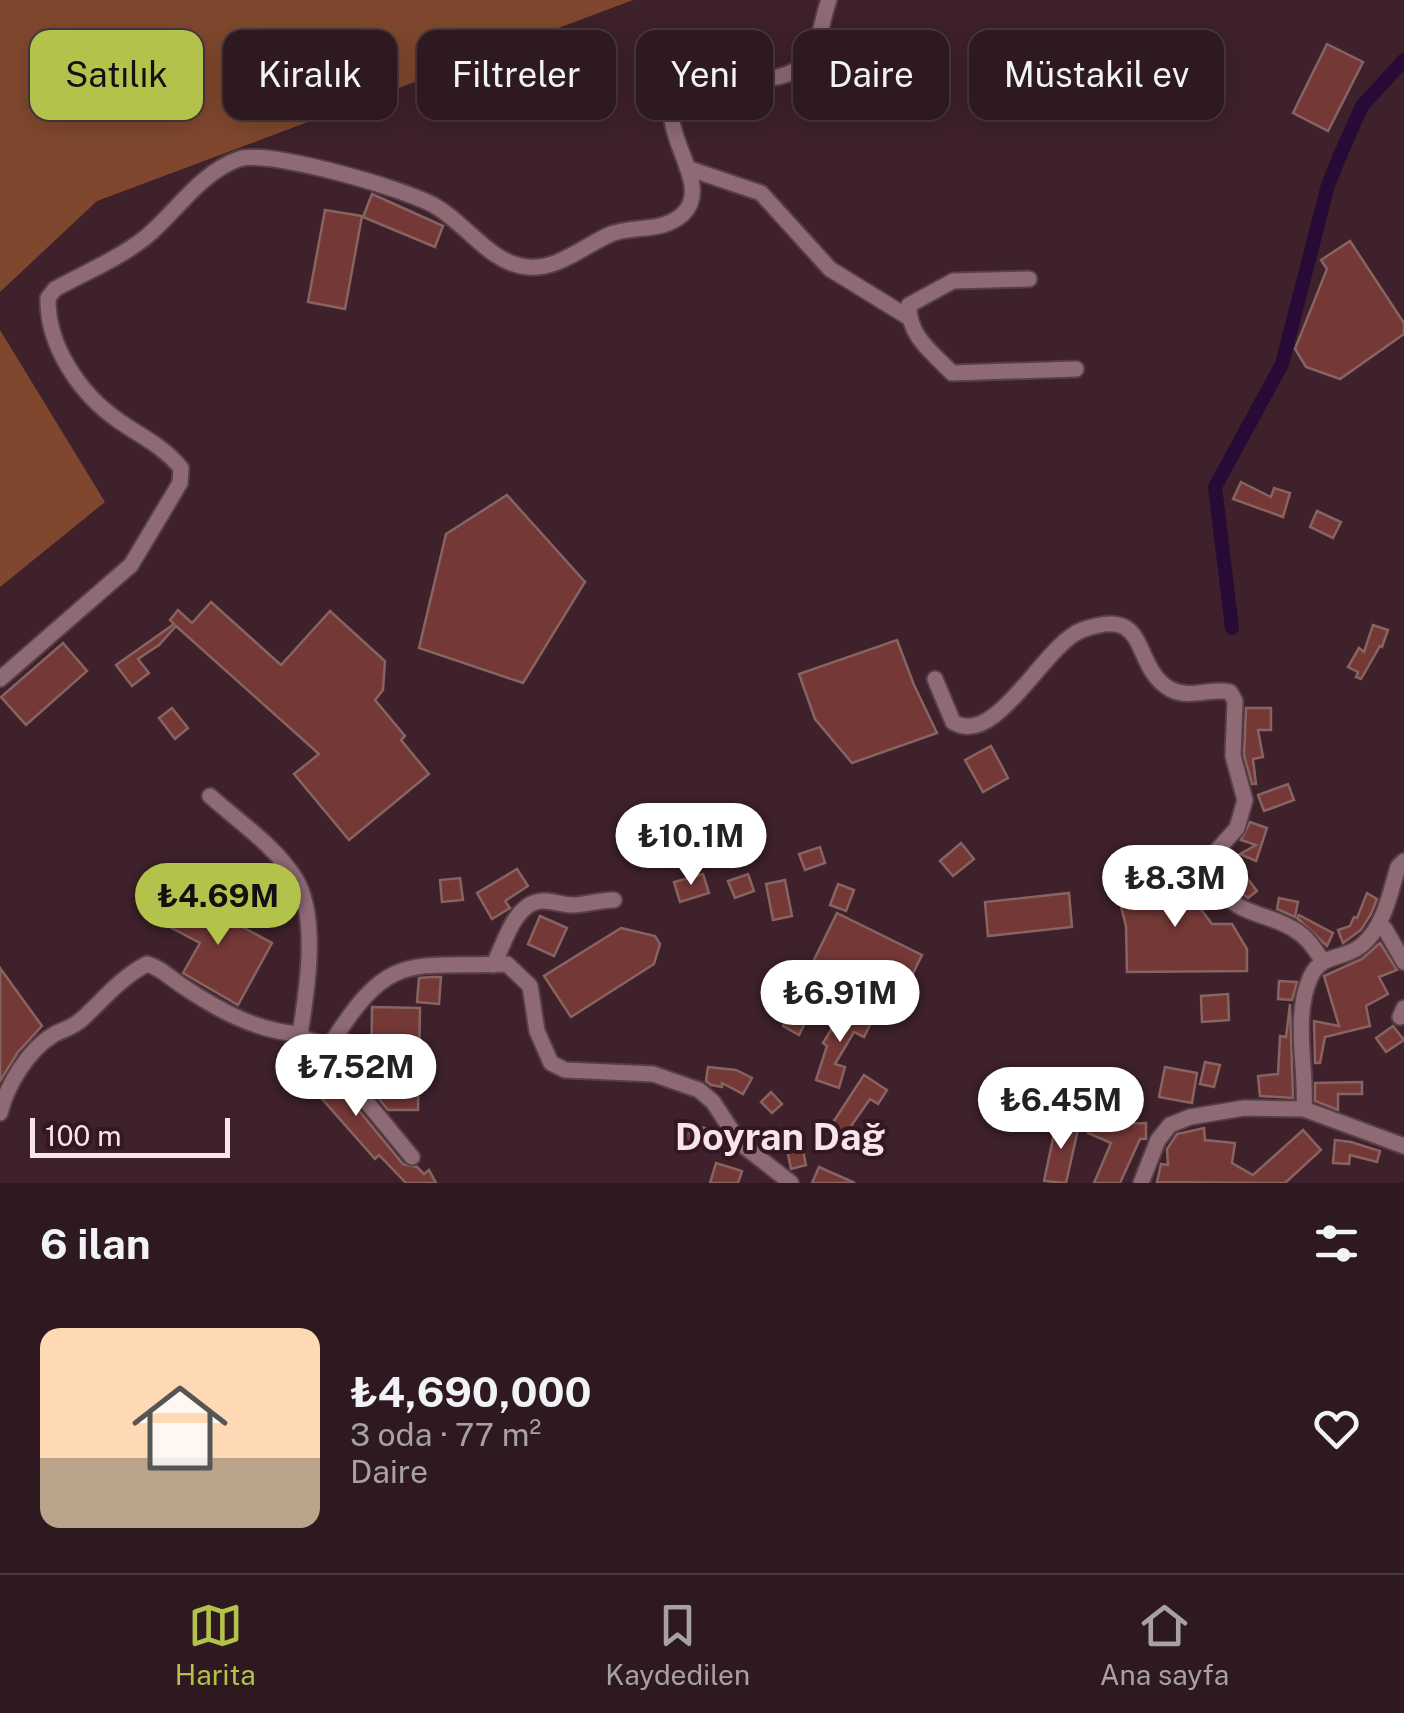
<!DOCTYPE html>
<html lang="tr">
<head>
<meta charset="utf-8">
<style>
	:root { --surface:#2e1920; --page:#3a262d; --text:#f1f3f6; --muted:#a7a0a5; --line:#49383e; --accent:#b3c24b }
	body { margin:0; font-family:"Public Sans",sans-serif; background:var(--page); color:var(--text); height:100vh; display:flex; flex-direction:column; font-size:38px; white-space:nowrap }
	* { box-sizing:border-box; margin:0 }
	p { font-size:32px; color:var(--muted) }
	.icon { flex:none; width:55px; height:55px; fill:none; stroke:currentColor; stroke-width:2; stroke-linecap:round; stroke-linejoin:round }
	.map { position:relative; height:1183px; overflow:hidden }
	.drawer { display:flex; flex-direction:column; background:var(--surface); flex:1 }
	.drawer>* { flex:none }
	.banner { position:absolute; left:30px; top:30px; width:1345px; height:90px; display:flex; gap:20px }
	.scale { position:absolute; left:30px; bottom:25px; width:200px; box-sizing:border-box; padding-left:10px; border:5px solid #f9e4ea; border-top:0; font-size:28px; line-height:35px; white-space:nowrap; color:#f9e4ea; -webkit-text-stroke:8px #331721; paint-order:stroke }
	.price { position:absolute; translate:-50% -85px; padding:0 22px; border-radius:35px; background:#fff; color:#222; font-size:32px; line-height:65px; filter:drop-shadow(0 2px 5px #0008) }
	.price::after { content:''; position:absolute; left:50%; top:60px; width:30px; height:22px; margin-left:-15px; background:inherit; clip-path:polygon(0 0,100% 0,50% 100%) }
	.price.selected { background:var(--accent); color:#111 }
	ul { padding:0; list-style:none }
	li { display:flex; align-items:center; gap:30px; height:250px; padding:0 40px }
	li span { display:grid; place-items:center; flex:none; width:280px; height:200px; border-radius:20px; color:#555 }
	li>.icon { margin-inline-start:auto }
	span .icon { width:120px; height:120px; fill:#fffc; stroke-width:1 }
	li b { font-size:42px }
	h2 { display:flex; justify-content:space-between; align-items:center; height:120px; padding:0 40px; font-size:42px }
	.chip { padding:0 35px; border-radius:20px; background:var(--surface); box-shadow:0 5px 25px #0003,0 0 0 2px var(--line); font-size:35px; line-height:90px }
	.chip.selected { background:var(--accent); color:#111 }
	.menu { display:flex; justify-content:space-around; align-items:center; height:140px; border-top:2px solid var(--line); background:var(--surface); font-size:28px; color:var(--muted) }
	.menu a { display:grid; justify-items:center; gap:5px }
	.menu .selected { color:var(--accent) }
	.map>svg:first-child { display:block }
	.forest { fill:#7f482e }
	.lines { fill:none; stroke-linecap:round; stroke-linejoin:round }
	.canal { stroke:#270a36; stroke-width:14 }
	.building { fill:#743937; stroke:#876361; stroke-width:2.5 }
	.minor-casing { stroke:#573e47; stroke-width:19 }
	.minor { stroke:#8e6a75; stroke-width:15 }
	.labels { text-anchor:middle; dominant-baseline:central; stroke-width:8; stroke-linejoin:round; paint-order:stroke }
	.district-label { font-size:38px; font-weight:bold; fill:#f9e4ea; stroke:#331721 }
</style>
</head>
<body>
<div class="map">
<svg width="1404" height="1183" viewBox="0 0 1404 1183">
	<rect width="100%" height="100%" fill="#3e212a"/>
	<g class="forest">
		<path d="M0 0H633L97 201 0 292Z"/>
		<path d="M0 330 105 502 0 587Z"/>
	</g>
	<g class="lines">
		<path class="canal" d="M1232 628 1215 487 1282 364 1328 185 1341 153 1362 106 1404 60"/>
	</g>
	<g class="building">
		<path d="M1327 44 1363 62 1328 131 1293 113Z"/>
		<path d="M372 194 443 226 435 247 363 217Z"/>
		<path d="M325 210 362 216 345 309 308 302Z"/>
		<path d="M1350 241 1404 323V334L1340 379 1306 367 1295 349 1327 269 1321 260Z"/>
		<path d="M1241 482 1271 497 1274 488 1290 493 1283 517 1233 499Z"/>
		<path d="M507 495 585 582 523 683 419 648 446 534Z"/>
		<path d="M1317 511 1341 522 1333 538 1310 527Z"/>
		<path d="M211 602 281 665 330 611 385 661 383 690 375 700 405 736 401 740 429 774 349 840 294 774 319 754 176 626 159 645 138 659 149 673 132 686 116 665 174 624 170 620 178 610 192 623Z"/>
		<path d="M1373 625 1388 630 1382 647 1380 646 1361 679 1356 677 1358 672 1348 667 1359 648 1364 652Z"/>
		<path d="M897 640 914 685 937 733 852 763 815 719 799 674Z"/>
		<path d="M63 643 87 671 26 725 1 697Z"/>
		<path d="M172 708 188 728 175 739 159 718Z"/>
		<path d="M1246 708H1271V730H1258L1263 757 1253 759 1256 784H1252L1244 755Z"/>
		<path d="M991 746 1008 778 983 792 965 760Z"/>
		<path d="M1288 784 1294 800 1264 811 1258 795Z"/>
		<path d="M1250 822 1267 828 1256 861 1240 854 1256 845 1241 840Z"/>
		<path d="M961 843 974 859 953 876 940 861Z"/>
		<path d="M820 847 825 863 805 870 799 854Z"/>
		<path d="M1232 858 1257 891 1248 898 1235 888 1224 871 1223 864Z"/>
		<path d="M517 869 528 886 505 901 510 908 492 919 477 893Z"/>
		<path d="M1173 872 1212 924H1232L1247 949V971L1127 972 1126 926 1115 884Z"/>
		<path d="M703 874 709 893 680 902 674 882Z"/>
		<path d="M748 874 754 891 735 898 728 881Z"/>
		<path d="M460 878 463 900 442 902 440 880Z"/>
		<path d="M785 880 792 916 773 920 766 884Z"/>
		<path d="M838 884 854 890 846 911 830 905Z"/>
		<path d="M178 892 272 943 238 1005 183 973 200 943 162 923Z"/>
		<path d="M1069 893 1072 927 988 936 985 902Z"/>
		<path d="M1367 893 1377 899 1371 914 1361 930 1343 943 1338 930 1350 926 1354 917 1357 918Z"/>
		<path d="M1279 898 1298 902 1295 917 1277 909Z"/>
		<path d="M837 913 922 955 896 1008 811 966Z"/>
		<path d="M1299 915 1333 933 1327 946 1297 918Z"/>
		<path d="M540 916 567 928 554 956 528 944Z"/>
		<path d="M621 928 655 936 660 944 654 964 571 1017 544 976Z"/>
		<path d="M1380 943 1397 970 1379 977 1388 994 1366 1006 1370 1026 1325 1037 1320 1063H1315L1314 1021 1339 1026 1324 976 1362 959Z"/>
		<path d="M0 968 42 1026 18 1052 0 1081Z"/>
		<path d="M432 977H441L439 1004 417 1002 419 978Z"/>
		<path d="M1279 981 1297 982 1292 1000 1278 999Z"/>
		<path d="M1228 994 1229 1020 1202 1022 1201 996Z"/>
		<path d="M1290 1004 1293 1098 1260 1096 1258 1076 1278 1074 1280 1036 1286 1037Z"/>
		<path d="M372 1007 420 1008 418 1110H388L371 1089Z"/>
		<path d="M845 1007 872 1021 864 1037 854 1032 835 1064 845 1067 839 1088 816 1080 827 1046 823 1043Z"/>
		<path d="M788 1016 804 1025 799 1035 783 1026Z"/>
		<path d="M1393 1026 1404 1040 1386 1052 1376 1038Z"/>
		<path d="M311 1052 325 1064 328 1073 403 1164 417 1167 424 1174 429 1170 436 1183H406L379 1155 375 1159 294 1067Z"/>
		<path d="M1205 1062 1220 1065 1214 1087 1200 1084Z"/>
		<path d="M708 1067 736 1070 752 1078 743 1094 722 1083V1087L711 1085 706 1081Z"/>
		<path d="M1165 1067 1197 1073 1192 1103 1159 1097Z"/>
		<path d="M864 1075 887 1090 878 1104 870 1099 851 1126 857 1129 848 1143 828 1130Z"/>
		<path d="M1362 1082V1094H1338V1110L1315 1101V1083Z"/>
		<path d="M771 1092 782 1104 772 1113 761 1102Z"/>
		<path d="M1097 1113 1119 1124 1146 1123V1139H1140L1120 1183H1094L1111 1143 1088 1133Z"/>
		<path d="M1057 1120 1079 1125 1066 1183 1044 1181Z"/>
		<path d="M689 1125 705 1128 701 1147 685 1144Z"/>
		<path d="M1204 1128 1205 1140 1235 1143 1232 1163 1253 1175 1303 1130 1321 1150 1285 1183 1157 1182 1161 1164 1168 1165 1167 1149 1177 1134Z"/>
		<path d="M1335 1140 1351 1142 1380 1151 1377 1162 1350 1155 1349 1164 1333 1163Z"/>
		<path d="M802 1146 806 1165 791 1169 787 1149Z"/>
		<path d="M716 1163 742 1171 738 1183H710Z"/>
		<path d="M819 1167 855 1183H812Z"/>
	</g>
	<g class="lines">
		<g class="minor-casing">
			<g id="minor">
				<path d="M687 168 761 193 830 269 908 317"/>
				<path d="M1029 279 953 281 909 305C908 336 932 352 952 373L1076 369"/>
				<path d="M0 679 131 565 180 483 181 468C163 446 142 437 119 421 80 394 47 346 48 298L55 289C84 273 120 258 146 237 176 212 201 172 239 159 268 149 406 189 435 206 467 224 490 264 528 267 558 270 585 245 611 234 635 225 662 233 683 214 717 181 645 123 683 88 717 58 778 101 809 57 821 41 822 18 829 0"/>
				<path d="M935 679 953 722C996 749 1044 644 1082 630 1152 604 1130 666 1170 689 1191 700 1210 687 1230 692L1235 701 1233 756 1245 800 1237 828 1212 856C1210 868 1213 876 1219 886 1237 917 1268 912 1295 930 1307 937 1314 948 1322 960"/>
				<path d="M210 796C238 821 275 846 295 878 319 916 307 991 300 1034"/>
				<path d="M1379 924 1385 929 1404 962"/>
				<path d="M493 965C504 946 512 909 536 902 548 898 562 906 575 905 588 904 600 900 614 900"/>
				<path d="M1400 1017 1404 1008"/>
				<path d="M1304 1109C1307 1067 1292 1016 1311 976 1322 953 1345 960 1362 945 1384 927 1390 893 1398 867L1404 861"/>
				<path d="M0 1113C7 1085 28 1050 53 1035 62 1030 73 1027 81 1020 103 1000 120 978 147 964 161 968 169 977 181 985 218 1010 256 1031 300 1034L306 1039 331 1047"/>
				<path d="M412 1157 337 1066 331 1047 334 1039C391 949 413 968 507 964L530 986 537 1031 551 1063 565 1070 653 1074 699 1090 713 1102 740 1143 791 1183"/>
				<path d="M1141 1183 1158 1140 1170 1125 1190 1117 1244 1108 1304 1109 1404 1146"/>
			</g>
		</g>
		<use href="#minor" class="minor"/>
	</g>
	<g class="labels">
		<g class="district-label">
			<text x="780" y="1136">Doyran Dağ</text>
		</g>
	</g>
</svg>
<div class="scale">100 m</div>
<b class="price" style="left:691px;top:888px">₺10.1M</b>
<b class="price" style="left:1175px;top:930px">₺8.3M</b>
<b class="price selected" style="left:218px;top:948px">₺4.69M</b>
<b class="price" style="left:840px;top:1045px">₺6.91M</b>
<b class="price" style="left:356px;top:1119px">₺7.52M</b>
<b class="price" style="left:1061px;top:1152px">₺6.45M</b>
<div class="banner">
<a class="chip selected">Satılık</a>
<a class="chip">Kiralık</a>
<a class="chip">Filtreler</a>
<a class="chip">Yeni</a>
<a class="chip">Daire</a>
<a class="chip">Müstakil ev</a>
</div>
</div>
<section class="drawer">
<h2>6 ilan<svg class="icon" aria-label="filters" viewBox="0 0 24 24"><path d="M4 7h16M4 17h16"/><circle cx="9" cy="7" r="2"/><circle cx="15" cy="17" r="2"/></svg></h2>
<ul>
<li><span style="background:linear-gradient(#ffd9b3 65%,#b9a48a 0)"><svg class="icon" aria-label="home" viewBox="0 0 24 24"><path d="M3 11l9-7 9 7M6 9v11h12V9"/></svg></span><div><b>₺4,690,000</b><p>3 oda · 77 m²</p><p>Daire</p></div><svg class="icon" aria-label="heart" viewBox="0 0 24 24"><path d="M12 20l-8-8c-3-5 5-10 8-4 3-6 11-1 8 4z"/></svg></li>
</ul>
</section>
<nav class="menu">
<a class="selected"><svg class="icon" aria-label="map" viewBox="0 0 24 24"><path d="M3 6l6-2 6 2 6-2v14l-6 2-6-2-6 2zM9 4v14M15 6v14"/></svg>Harita</a>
<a><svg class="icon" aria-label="saved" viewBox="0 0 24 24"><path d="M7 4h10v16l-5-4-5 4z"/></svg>Kaydedilen</a>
<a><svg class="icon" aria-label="home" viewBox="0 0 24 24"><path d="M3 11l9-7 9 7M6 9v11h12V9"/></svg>Ana sayfa</a>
</nav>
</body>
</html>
